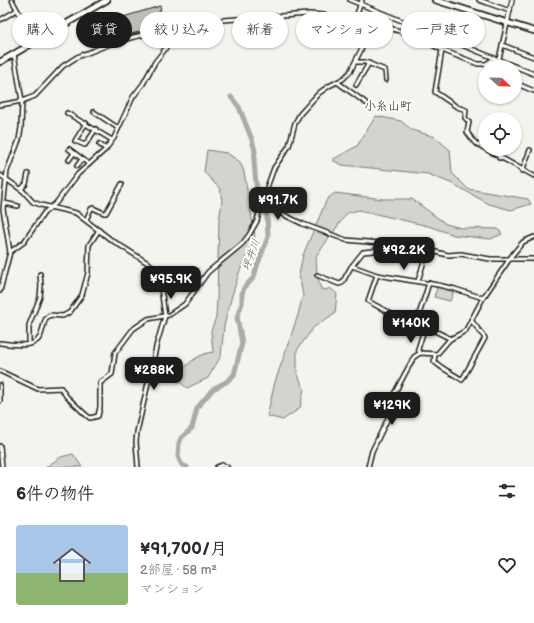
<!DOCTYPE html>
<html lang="ja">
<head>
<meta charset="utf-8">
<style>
	:root { --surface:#fff; --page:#f7f7f7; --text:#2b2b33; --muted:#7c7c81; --line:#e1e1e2; --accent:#1c1c1c }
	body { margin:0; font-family:"Balsamiq Sans","Klee One",sans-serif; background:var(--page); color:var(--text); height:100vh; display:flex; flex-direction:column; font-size:15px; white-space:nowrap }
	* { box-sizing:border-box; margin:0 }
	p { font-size:13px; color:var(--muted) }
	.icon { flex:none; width:22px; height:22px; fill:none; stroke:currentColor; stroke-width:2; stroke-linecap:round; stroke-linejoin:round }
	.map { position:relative; height:467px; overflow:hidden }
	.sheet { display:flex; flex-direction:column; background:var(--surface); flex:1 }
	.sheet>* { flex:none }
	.guide { position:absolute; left:12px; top:12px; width:510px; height:36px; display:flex; gap:8px }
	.needle { width:26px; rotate:112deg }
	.buttons { position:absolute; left:478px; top:60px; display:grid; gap:8px }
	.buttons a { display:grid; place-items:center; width:44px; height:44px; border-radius:50%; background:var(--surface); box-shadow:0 1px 3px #0004; font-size:20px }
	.price { position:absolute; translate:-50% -34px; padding:0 9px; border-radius:8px; background:var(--accent); color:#fff; font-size:13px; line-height:26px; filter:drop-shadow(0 1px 2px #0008) }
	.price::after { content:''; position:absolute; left:50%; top:24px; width:12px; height:9px; margin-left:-6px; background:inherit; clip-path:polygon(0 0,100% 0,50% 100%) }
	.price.selected { background:#222; color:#fff }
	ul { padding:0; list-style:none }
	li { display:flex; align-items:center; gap:12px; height:100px; padding:0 16px }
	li+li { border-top:1px solid var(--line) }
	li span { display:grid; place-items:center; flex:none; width:112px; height:80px; border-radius:4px; color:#555 }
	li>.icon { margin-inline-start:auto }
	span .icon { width:48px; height:48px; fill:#fffc; stroke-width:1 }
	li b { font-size:17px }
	h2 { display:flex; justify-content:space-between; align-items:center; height:48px; padding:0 16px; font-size:17px }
	.tag { padding:0 14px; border-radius:18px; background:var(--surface); box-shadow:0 1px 3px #0004; font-size:14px; line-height:36px }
	.tag.selected { background:var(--accent); color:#fff }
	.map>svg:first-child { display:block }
	.green { fill:#d4d3cf; stroke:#787876 }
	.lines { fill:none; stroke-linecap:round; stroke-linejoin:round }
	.river { stroke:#abaaa6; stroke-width:5 }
	.building { fill:#bebdba; stroke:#1c1c1c }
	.minor-casing { stroke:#1c1c1c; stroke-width:6 }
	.major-casing { stroke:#1c1c1c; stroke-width:6 }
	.highway-casing { stroke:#1c1c1c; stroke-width:8 }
	.minor { stroke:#fdfcf7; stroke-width:3 }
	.major { stroke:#fdfcf7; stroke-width:3.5 }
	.highway { stroke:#fdfcf7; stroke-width:4.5 }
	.labels { text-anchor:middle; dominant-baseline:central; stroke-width:4; stroke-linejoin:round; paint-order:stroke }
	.water-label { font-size:11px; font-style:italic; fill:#5c5c5a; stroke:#fdfcf7 }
	.quarter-label { font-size:12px; fill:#1c1c1c; stroke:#fdfcf7 }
</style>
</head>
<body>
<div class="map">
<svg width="534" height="467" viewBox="0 0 534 467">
	<rect width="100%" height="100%" fill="#f4f3ee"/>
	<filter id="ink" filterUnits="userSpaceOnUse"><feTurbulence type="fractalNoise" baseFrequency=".025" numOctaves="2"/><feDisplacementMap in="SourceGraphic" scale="8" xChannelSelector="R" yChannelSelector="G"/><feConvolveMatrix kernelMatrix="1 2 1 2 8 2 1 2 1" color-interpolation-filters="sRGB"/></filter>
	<g filter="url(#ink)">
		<g class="green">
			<path d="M376 116 401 121 412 130 435 137 450 150 452 173 468 189 528 199 531 204 511 210 489 204 453 184 428 174 342 165 332 160 357 146Z"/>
			<path d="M207 150 227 153 240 162 244 172 255 236 239 273 231 299 224 326 221 356 208 378 187 388 177 380C183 366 197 354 213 352L211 331 216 317 217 299 219 221 222 201 220 189 204 172Z"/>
			<path d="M335 193 383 199H412L446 224 461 228 498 229 502 234 491 239 454 235 428 226 359 210 347 213 316 256 317 275 321 289 326 290 330 288 337 294 335 313 314 327 297 350V373L304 389 300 408 283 420 267 416 275 382 298 315 303 295 299 275 303 255 327 199Z"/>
			<path d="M438 285 455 289 450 301 434 297Z"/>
			<path d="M73 454 82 467H46L61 457Z"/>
		</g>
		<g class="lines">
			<path class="river" d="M187 467 182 465 178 457 179 443 181 438 192 428 197 408 213 389 226 382 234 375 242 343 237 317 242 303V294L244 288 254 277 257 266 268 237 267 216 256 184 254 162 255 151 252 140 239 107 231 97"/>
		</g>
		<path class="building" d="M160 6 161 9 154 19 151 20 150 24 145 26 146 30 117 38 100 45 95 31 104 28 103 23Z"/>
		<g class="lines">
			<g class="minor-casing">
				<g id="minor">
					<path d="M12 0 27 28 31 45"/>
					<path d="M350 0 534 74"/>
					<path d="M479 0 510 11"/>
					<path d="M0 20 17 10"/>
					<path d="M354 22 362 0"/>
					<path d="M502 45 534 57"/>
					<path d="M442 50 435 92 457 107 466 110 465 118 469 122 467 132 475 143 534 176"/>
					<path d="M499 59 507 24"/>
					<path d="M357 62H365L385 70 386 80"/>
					<path d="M337 82 366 103"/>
					<path d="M515 83 534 91"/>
					<path d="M356 85 369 63"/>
					<path d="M0 105 22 101 35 96 63 66 77 57 118 41 175 27 223 20 309 14 324 15 345 21 389 28 414 35 442 50 478 64H486L492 60 499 59"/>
					<path d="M94 112 118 128"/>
					<path d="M67 113 112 140"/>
					<path d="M86 123 75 141 85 145 96 129"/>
					<path d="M99 144 106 149"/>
					<path d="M69 149 89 164"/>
					<path d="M499 158 503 149"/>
					<path d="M69 160 74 153"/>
					<path d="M77 166 82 159"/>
					<path d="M522 171 530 150"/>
					<path d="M0 175 23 191 33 202 41 205 76 213 110 239 151 265 159 274 165 316 157 343 137 432 136 442 138 467"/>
					<path d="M21 189 26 184 28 174"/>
					<path d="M4 203 18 206"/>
					<path d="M261 204 303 224 346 240 379 243 390 246 415 247 448 255 461 254 490 259H534"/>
					<path d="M86 220 91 209 93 208 104 213H106L122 184"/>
					<path d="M10 252 24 242 44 213 56 203 78 174 105 150 114 138 133 97 143 84 155 62 166 48 160 36H152L150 33"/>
					<path d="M352 266 377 275 438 285 455 289 483 298"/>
					<path d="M317 275 339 284 342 283 351 267 363 252 373 251 386 245"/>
					<path d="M377 275 368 301 422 331 423 333 418 349 420 353"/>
					<path d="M418 281 427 251"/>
					<path d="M0 291 10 252 3 209 7 171 19 140 21 128 22 101 14 54"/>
					<path d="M417 322 451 339"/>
					<path d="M415 327 429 283"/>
					<path d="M0 343C12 344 33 349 40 337 43 331 43 324 46 318L50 315 63 316 70 312 82 295 88 273 89 245 99 230"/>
					<path d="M29 344V325L40 297 41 286 40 274"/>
					<path d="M435 355 434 361C441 369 453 373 462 380L485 338 471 320"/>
					<path d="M0 371 38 389 61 388 66 396 86 415 90 418 98 416 100 407V383L112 374 115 353 133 329 148 319 169 315 185 304 208 272 242 244 249 235 257 221 261 204 274 168 289 146 295 123 300 114 319 93 329 86 343 79 350 72 363 46 365 25"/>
					<path d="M0 385V401"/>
					<path d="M0 446 2 467"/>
					<path d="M217 467 222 465 227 467"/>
					<path d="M368 467 372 451 390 414 387 407 414 357 420 353 437 354 450 339 460 334 466 330 483 298 513 254 523 242 534 237"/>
				</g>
			</g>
			<g class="major-casing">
				<path id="major" d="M507 24 512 0"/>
			</g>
			<g class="highway-casing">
				<g id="highway">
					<path d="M435 0 534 31"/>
					<path d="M0 62 107 0"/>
				</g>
			</g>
			<use href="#minor" class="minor"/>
			<use href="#major" class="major"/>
			<use href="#highway" class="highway"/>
		</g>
	</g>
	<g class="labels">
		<g class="water-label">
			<text transform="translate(251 255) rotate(-70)">坪井川</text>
		</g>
		<g class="quarter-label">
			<text x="388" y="106">小糸山町</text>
		</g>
	</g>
</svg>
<div class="buttons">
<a><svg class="needle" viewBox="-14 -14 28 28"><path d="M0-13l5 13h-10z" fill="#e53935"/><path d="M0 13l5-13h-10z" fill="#7c7c81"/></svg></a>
<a><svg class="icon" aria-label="locate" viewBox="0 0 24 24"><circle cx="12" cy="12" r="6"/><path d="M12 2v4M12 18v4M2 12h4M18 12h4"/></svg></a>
</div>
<b class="price selected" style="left:278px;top:221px">¥91.7K</b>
<b class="price" style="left:404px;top:271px">¥92.2K</b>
<b class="price" style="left:171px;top:300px">¥95.9K</b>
<b class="price" style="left:411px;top:344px">¥140K</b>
<b class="price" style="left:154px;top:391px">¥288K</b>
<b class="price" style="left:392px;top:426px">¥129K</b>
<div class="guide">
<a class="tag">購入</a>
<a class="tag selected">賃貸</a>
<a class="tag">絞り込み</a>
<a class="tag">新着</a>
<a class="tag">マンション</a>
<a class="tag">一戸建て</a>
</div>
</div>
<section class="sheet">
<h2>6件の物件<svg class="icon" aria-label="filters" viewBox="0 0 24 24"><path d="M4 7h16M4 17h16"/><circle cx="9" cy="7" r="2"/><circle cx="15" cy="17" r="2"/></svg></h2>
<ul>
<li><span style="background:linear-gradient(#a9c7e8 60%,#8fb573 0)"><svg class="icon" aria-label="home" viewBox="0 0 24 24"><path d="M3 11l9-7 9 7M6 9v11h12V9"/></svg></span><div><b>¥91,700/月</b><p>2部屋 · 58 m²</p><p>マンション</p></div><svg class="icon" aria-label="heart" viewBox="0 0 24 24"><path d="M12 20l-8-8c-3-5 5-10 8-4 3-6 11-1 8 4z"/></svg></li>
</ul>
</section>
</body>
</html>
